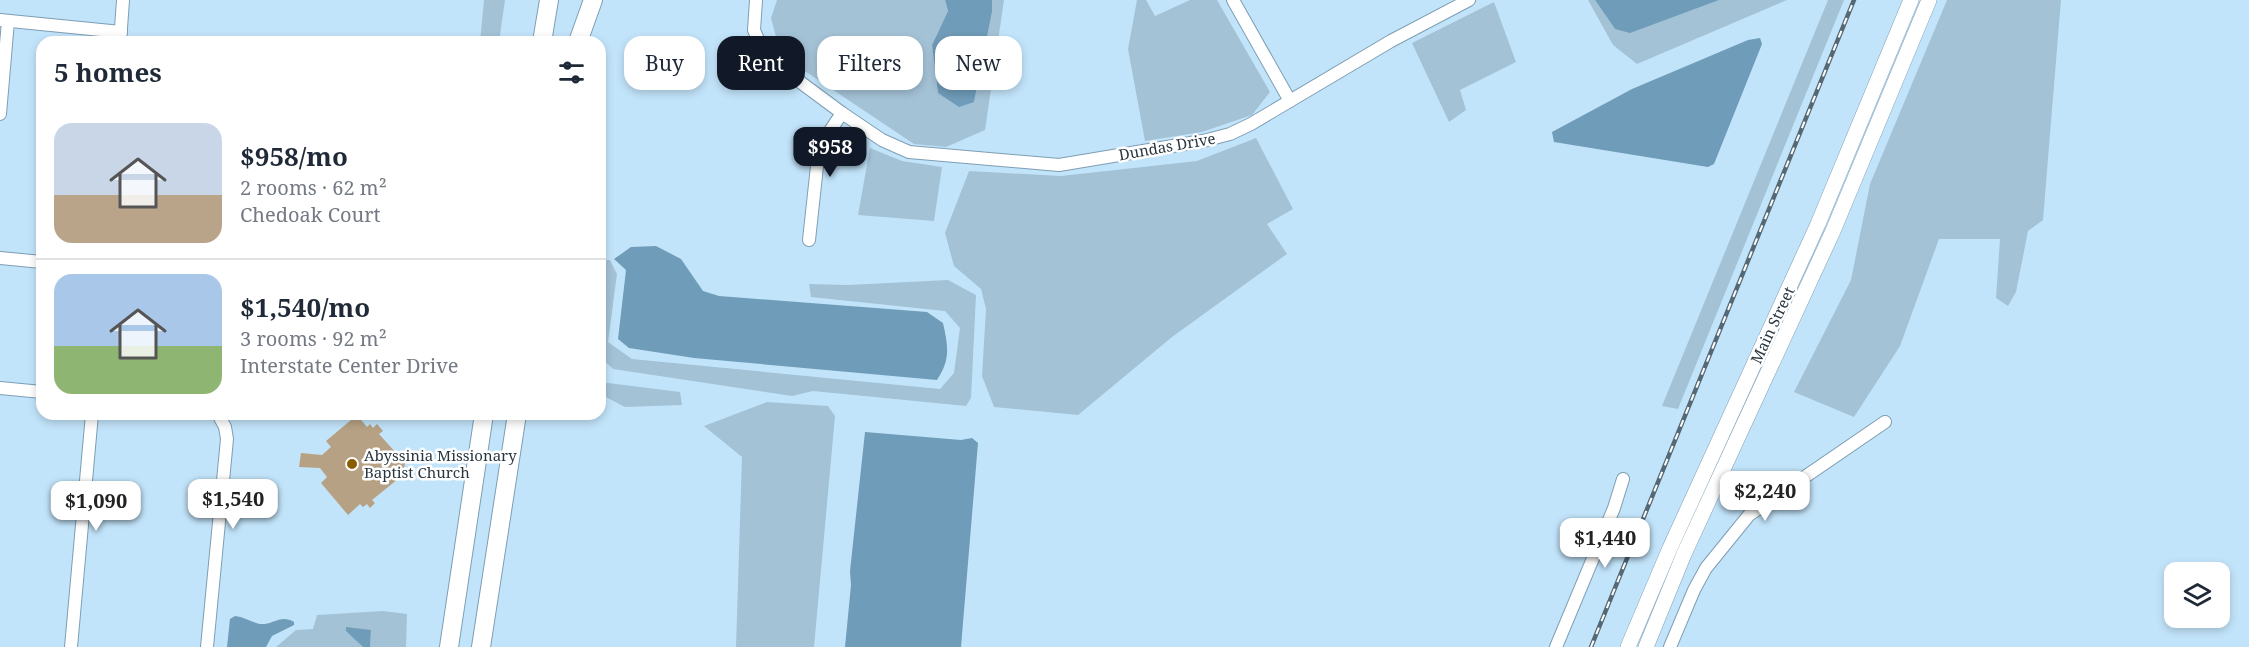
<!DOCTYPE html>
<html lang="en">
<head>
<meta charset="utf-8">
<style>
	:root { --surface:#fff; --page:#f6f6f7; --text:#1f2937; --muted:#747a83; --line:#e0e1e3; --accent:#111827 }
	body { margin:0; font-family:"Noto Serif",serif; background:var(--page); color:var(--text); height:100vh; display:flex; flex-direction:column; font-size:22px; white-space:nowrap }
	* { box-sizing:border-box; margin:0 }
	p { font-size:20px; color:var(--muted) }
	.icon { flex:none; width:33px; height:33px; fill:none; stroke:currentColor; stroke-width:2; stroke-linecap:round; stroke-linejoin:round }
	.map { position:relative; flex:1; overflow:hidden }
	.sheet { position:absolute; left:36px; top:36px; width:570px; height:384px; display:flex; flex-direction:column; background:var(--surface); border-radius:18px; box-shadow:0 3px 9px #0003 }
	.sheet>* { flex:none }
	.hud { position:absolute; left:624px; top:36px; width:570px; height:54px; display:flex; gap:12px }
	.controls { position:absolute; left:2164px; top:562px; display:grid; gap:12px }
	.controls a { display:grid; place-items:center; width:66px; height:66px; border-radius:12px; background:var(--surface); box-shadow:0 3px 9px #0003; font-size:30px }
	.price { position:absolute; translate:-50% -51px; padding:0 14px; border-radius:12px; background:#fff; color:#222; font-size:20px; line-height:39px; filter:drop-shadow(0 2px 3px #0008) }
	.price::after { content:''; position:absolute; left:50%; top:36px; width:18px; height:14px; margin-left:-9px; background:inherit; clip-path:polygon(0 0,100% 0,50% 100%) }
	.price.active { background:var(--accent); color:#fff }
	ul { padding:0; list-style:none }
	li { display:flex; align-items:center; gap:18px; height:150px; padding:0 18px }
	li+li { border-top:2px solid var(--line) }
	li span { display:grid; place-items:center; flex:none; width:168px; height:120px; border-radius:18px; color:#555 }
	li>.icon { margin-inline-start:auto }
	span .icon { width:72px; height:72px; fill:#fffc; stroke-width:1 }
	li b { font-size:26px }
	h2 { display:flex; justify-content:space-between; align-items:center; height:72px; padding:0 18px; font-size:26px }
	.tag { padding:0 21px; border-radius:18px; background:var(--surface); box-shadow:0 3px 9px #0003; font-size:21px; line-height:54px }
	.tag.active { background:var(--accent); color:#fff }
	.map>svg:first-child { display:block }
	.green { fill:#a4c2d6 }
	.water { fill:#6f9cb8 }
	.building { fill:#b6a184 }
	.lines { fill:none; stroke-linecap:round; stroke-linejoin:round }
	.minor-casing { stroke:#7e9eb3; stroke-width:14 }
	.major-casing { stroke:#7e9eb3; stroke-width:16 }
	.highway-casing { stroke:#7e9eb3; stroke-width:20 }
	.minor { stroke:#fff; stroke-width:12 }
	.major { stroke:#fff; stroke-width:15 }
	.highway { stroke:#fff; stroke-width:18 }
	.rail-casing { stroke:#556874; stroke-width:4.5 }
	.rail { stroke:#fff; stroke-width:2; stroke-dasharray:7; stroke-linecap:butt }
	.poi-dot { fill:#895c00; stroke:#fff; stroke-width:2 }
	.labels { text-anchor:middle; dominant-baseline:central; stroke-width:5; stroke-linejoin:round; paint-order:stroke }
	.street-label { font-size:15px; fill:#29363f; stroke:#fff }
	.poi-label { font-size:15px; fill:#29363f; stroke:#fff; text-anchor:start }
</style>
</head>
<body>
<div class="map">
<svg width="2249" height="647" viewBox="0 0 2249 647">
	<rect width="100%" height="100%" fill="#c2e4fa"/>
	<g class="green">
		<path d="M484 0H505L499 42H480Z"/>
		<path d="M777 0H945L948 11 932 45 938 93 974 102 992 12V0H1004L985 130 946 147 914 144 781 55 771 18Z"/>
		<path d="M1137 0H1146L1155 16 1190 0H1217L1270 92 1252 115 1202 132 1145 141 1128 49Z"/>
		<path d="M1588 0H1595L1615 29 1719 0H1787L1637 64 1613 45Z"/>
		<path d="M1828 0H1844L1678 409 1662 406Z"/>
		<path d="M1947 0H2061L2043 220 2028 231 2016 292 2008 306 1996 298 2000 239H1939L1900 346 1854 417 1794 392 1851 280 1870 184Z"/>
		<path d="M1494 2 1516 62 1460 90 1466 110 1449 122 1412 43Z"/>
		<path d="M1256 138 1293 209 1267 224 1287 254 1172 337 1078 415 994 407 982 376 986 309 981 289 954 266 945 233 969 171 1061 176 1197 161Z"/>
		<path d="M870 148 902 161 942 167 934 221 858 215Z"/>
		<path d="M600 260H610L617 274 608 342 632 359 940 389 954 373 960 328 945 311 811 297 809 284 848 285 948 280 976 295 971 398 966 406 813 391 792 396 613 369 600 357Z"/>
		<path d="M600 382 680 392 682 405 625 407 600 394Z"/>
		<path d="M767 402 828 406 835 416 814 647H736L742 457 704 426Z"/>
		<path d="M383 611 407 614 406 647H370L371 630 347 631 363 647H276L296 630 313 629 317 615Z"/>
	</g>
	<g class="water">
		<path d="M945 0H992V12L974 102 959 107 938 93 932 45 948 11Z"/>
		<path d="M1595 0H1719L1630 33 1615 29Z"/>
		<path d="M1760 38 1762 44 1714 164 1708 167 1554 142 1552 132 1632 89 1748 40Z"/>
		<path d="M656 246 681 259 703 291 719 296 927 312 943 323C948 346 951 359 937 380L694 358 629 348 618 339 626 270 614 259 631 247Z"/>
		<path d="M865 432 961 440 972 438 978 443 961 647H845L851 585 850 571Z"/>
		<path d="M235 616C246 617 255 625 265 624 276 622 283 615 294 622V625L272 636 266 647H227L230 619Z"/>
		<path d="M346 627 371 630 370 647H363L346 631Z"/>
	</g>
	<path class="building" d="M357 415 367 427 370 424 373 428 377 424 383 431 379 434 405 463 402 479H398L372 500 375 503 370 508 367 504 363 507 360 504 348 515 321 483 327 477 320 468 299 467 301 453 322 455 331 447 326 441Z"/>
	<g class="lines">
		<g class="minor-casing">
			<g id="minor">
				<path d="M756 0 754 30 765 56 842 113 882 140 909 152 1059 165 1203 141 1230 134 1251 124 1391 41 1469 0"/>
				<path d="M1233 0 1290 101"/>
				<path d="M0 20 121 32"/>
				<path d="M120 42 123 0"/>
				<path d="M0 114 8 21"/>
				<path d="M809 240 818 157 822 143 842 113"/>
				<path d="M0 258 42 262"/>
				<path d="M0 388 42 392"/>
				<path d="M71 647 92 414"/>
				<path d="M207 647 227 439 225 427 218 414"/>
				<path d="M1556 647 1614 508 1623 479"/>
				<path d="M1670 647 1694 590 1706 568 1749 515 1885 422"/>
			</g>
		</g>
		<g class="major-casing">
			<g id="major">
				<path d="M1628 647 1670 548 1818 224 1911 0"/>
				<path d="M1646 647 1684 554 1833 231 1929 0"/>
			</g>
		</g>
		<g class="highway-casing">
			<g id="highway">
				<path d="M542 42 549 0"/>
				<path d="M578 42 593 0"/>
				<path d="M449 647 484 414"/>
				<path d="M481 647 517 414"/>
			</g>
		</g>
		<use href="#minor" class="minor"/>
		<use href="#major" class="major"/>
		<use href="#highway" class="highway"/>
		<g class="rail-casing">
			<path id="rail" d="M1591 647 1854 0"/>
		</g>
		<use href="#rail" class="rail"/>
	</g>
	<circle class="poi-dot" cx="352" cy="464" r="6"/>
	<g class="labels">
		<g class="street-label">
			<text transform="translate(1167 146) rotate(-10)">Dundas Drive</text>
			<text transform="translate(1772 325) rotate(-65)">Main Street</text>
		</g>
		<g class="poi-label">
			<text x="364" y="455">Abyssinia Missionary<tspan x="364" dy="17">Baptist Church</tspan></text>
		</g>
	</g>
</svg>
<div class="controls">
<a><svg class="icon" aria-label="layers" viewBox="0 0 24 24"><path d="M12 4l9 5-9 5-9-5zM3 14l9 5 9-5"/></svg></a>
</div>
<b class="price active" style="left:830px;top:178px">$958</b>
<b class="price" style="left:1765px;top:522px">$2,240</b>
<b class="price" style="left:233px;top:530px">$1,540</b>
<b class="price" style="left:96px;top:532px">$1,090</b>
<b class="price" style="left:1605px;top:569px">$1,440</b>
<div class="hud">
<a class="tag">Buy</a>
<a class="tag active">Rent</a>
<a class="tag">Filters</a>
<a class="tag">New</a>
</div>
<section class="sheet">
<h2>5 homes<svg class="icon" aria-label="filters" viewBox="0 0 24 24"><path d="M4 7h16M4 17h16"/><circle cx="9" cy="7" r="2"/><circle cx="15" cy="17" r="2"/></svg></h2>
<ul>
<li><span style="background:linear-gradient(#c9d6e8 60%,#b9a48a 0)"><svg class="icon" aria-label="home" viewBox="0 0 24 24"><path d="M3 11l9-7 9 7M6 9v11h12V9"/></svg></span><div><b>$958/mo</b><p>2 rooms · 62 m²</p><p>Chedoak Court</p></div></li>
<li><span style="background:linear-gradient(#a9c7e8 60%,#8fb573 0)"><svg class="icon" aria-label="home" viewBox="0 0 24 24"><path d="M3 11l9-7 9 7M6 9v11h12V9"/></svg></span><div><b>$1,540/mo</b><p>3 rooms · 92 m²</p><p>Interstate Center Drive</p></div></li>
</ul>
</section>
</div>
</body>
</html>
